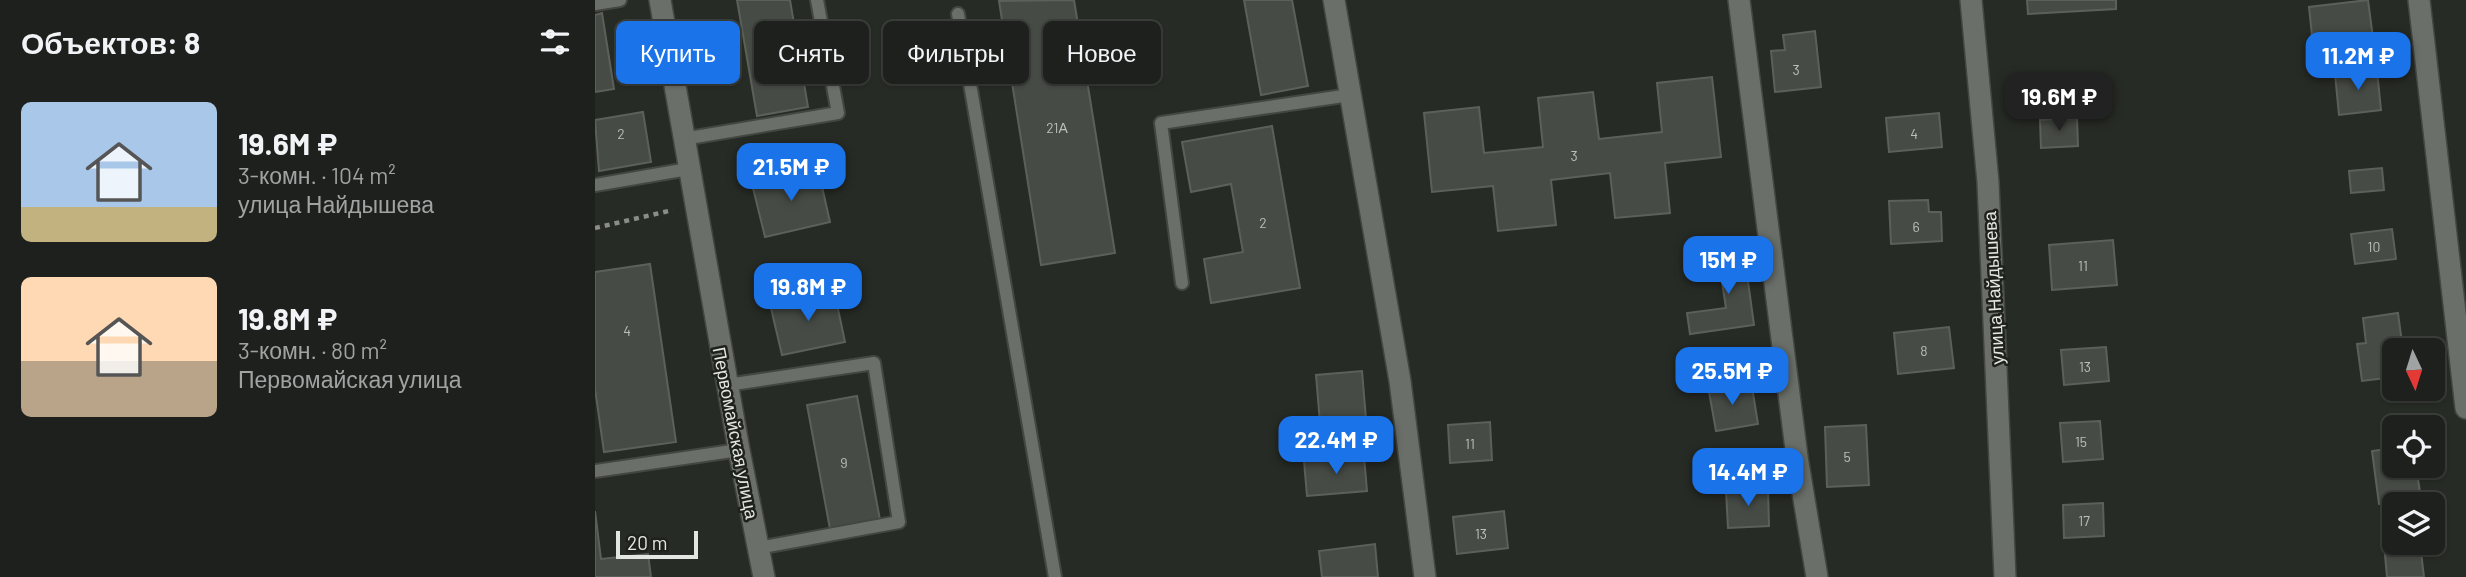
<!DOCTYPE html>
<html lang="ru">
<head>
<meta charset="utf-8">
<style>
	:root { --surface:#1d201c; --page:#2a2d29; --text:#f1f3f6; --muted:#a0a3a3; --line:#3b3e3b; --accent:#1a73e8 }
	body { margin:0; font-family:Barlow,sans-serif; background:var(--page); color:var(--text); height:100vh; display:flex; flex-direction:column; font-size:26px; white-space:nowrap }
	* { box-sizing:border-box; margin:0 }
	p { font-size:23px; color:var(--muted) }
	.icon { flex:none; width:38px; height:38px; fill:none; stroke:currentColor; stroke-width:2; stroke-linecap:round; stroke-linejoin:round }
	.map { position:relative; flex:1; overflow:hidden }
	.sheet { display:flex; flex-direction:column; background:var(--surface); width:595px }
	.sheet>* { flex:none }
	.hud { position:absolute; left:21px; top:21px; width:665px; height:63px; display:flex; gap:14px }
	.needle { width:46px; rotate:176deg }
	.controls { position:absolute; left:1787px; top:338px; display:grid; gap:14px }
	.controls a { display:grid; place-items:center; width:63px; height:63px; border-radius:10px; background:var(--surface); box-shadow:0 2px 5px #0004,0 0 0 2px var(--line); font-size:35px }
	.scale { position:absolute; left:21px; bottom:18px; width:82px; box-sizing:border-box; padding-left:7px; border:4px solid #e4e6e3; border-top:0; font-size:19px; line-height:24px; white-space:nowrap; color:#e4e6e3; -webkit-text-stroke:5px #1e211c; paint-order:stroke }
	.price { position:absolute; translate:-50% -60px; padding:0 16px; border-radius:14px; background:var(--accent); color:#fff; font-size:23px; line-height:46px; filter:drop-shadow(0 2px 4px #0008) }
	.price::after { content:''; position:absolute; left:50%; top:42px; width:21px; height:16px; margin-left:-10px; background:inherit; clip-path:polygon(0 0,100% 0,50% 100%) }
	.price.on { background:#222; color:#fff }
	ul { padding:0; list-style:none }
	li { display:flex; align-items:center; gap:21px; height:175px; padding:0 21px }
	li span { display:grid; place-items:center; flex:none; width:196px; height:140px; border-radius:10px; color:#555 }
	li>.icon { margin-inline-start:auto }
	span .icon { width:84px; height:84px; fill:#fffc; stroke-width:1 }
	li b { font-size:30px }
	h2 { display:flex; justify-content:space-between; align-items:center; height:84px; padding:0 21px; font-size:30px }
	.tag { padding:0 24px; border-radius:10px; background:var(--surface); box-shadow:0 2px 5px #0004,0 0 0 2px var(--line); font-size:24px; line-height:63px }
	.tag.on { background:var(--accent); color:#fff }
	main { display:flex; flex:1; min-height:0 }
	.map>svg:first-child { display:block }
	.building { fill:#474b45; stroke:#5c605a; stroke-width:2 }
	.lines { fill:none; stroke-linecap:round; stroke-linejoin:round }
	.lane-casing { stroke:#434641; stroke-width:16 }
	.street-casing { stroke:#434641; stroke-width:24 }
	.path { stroke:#8a8d88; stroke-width:4.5; stroke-dasharray:5 5; stroke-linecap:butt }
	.lane { stroke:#6b6f69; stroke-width:12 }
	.street { stroke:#6b6f69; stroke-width:21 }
	.labels { text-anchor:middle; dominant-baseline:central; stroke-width:5; stroke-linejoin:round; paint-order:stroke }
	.number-label { font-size:14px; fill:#bdbfbc }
	.street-label { font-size:18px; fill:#e4e6e3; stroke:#1e211c }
</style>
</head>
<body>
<main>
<section class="sheet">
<h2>Объектов: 8<svg class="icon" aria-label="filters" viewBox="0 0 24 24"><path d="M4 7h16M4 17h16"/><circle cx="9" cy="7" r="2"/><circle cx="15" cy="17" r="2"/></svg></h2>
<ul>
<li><span style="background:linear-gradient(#a9c7e8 75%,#c2b280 0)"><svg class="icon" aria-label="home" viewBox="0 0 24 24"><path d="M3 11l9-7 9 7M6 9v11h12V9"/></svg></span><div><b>19.6M ₽</b><p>3-комн. · 104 m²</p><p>улица Найдышева</p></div></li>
<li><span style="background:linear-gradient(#ffd9b3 60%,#b9a48a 0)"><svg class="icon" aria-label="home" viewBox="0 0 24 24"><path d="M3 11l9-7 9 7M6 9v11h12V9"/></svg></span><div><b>19.8M ₽</b><p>3-комн. · 80 m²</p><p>Первомайская улица</p></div></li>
</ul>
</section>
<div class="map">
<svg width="1871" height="577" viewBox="0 0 1871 577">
	<rect width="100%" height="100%" fill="#272b25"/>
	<g class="building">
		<path d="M142 0H195L213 107 162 116Z"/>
		<path d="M479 0 520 253 446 265 404 1Z"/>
		<path d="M649 0H697L713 86 666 95Z"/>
		<path d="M1432 0H1521V9L1433 14Z"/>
		<path d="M1773 0 1778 38 1718 45 1714 7Z"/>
		<path d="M7 13 19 89 0 92V15Z"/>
		<path d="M1220 31 1226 87 1180 92 1176 51 1190 50 1188 35Z"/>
		<path d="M1782 70 1786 110 1744 115 1740 74Z"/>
		<path d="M1117 77 1126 157 1070 163 1075 213 1020 218 1015 173 956 180 961 225 903 231 898 186 837 192 829 113 884 107 889 153 948 147 943 98 998 92 1004 139 1067 132 1062 83Z"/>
		<path d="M48 112 56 162 4 171 0 120Z"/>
		<path d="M1344 113 1347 147 1294 152 1291 118Z"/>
		<path d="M1482 118 1483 146 1446 148 1445 120Z"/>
		<path d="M677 126 705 288 616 303 609 259 648 252 636 184 596 192 587 142Z"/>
		<path d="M1787 168 1789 190 1756 193 1754 171Z"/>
		<path d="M223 169 235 222 170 237 157 184Z"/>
		<path d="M1333 200 1334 212H1346L1347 241 1296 244 1294 201Z"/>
		<path d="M1797 229 1801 259 1760 264 1756 234Z"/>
		<path d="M1518 240 1522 285 1457 290 1454 245Z"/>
		<path d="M1148 245 1159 325 1095 334 1092 313 1131 308 1122 249Z"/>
		<path d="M55 264 81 442 9 452 0 389V272Z"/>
		<path d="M239 290 250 342 187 355 175 304Z"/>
		<path d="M1803 313 1807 343H1804L1805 350H1799V377L1767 381 1762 344 1771 343 1768 318Z"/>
		<path d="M1354 327 1359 368 1303 374 1299 333Z"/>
		<path d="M1511 347 1514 381 1469 385 1466 350Z"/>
		<path d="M767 371 771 419 725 423 721 375Z"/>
		<path d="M1137 382 1139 390 1157 387 1163 424 1121 431 1113 386Z"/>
		<path d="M262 396 285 520 235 529 212 405Z"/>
		<path d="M1505 421 1508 459 1468 462 1465 423Z"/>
		<path d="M895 422 897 460 855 463 853 425Z"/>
		<path d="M1271 425 1274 485 1232 487 1230 427Z"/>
		<path d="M1799 448V466H1821L1826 499 1784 504 1777 451Z"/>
		<path d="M769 456 772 491 712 496 709 461Z"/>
		<path d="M1173 489 1174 526 1133 528 1131 490Z"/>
		<path d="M1508 503 1509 536 1469 538 1468 505Z"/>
		<path d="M0 511 6 559 53 554 56 577H0Z"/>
		<path d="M909 511 913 548 862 554 858 517Z"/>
		<path d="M780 544 783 577H727L724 551Z"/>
		<path d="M1826 552 1829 577H1792L1790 555Z"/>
	</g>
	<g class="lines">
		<g class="lane-casing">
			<g id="lane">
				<path d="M0 4 25 0"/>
				<path d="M363 14 460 577"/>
				<path d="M88 139 243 113 222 0"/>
				<path d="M0 185 93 169"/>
				<path d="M587 283 566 123 755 95"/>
				<path d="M132 385 279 363 304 522 163 548"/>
				<path d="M0 471 144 450"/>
			</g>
		</g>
		<g class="street-casing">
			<g id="street">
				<path d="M65 0 144 450 169 577"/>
				<path d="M739 0 805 381 830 577"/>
				<path d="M1144 0 1202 457 1222 577"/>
				<path d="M1376 0 1393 182 1410 577"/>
				<path d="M1824 0 1871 408"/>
			</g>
		</g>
		<path class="path" d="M0 228 78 210"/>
		<use href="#lane" class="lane"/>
		<use href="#street" class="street"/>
	</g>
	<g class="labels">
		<g class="number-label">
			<text x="1201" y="69">3</text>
			<text x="462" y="127">21А</text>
			<text x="26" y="133">2</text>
			<text x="1319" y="133">4</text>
			<text x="979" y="155">3</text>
			<text x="668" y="222">2</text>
			<text x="1321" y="226">6</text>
			<text x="1779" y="246">10</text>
			<text x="1488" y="265">11</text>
			<text x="32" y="330">4</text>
			<text x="1329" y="350">8</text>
			<text x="1490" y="366">13</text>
			<text x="1486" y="441">15</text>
			<text x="875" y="443">11</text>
			<text x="1252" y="456">5</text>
			<text x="249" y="462">9</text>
			<text x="1489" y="520">17</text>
			<text x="886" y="533">13</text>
		</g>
		<g class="street-label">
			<text transform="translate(1398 288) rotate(-93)">улица Найдышева</text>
			<text transform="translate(141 433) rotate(79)">Первомайская улица</text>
		</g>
	</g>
</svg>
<div class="controls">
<a><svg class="needle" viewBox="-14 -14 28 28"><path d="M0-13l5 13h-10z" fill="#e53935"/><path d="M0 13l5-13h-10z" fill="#a0a3a3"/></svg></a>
<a><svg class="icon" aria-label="locate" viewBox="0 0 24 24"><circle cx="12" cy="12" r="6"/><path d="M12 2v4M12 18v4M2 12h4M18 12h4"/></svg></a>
<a><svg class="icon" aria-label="layers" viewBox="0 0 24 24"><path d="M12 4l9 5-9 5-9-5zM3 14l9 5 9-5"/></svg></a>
</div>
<div class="scale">20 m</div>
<b class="price" style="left:1763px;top:92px">11.2M ₽</b>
<b class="price on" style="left:1464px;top:133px">19.6M ₽</b>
<b class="price" style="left:196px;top:203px">21.5M ₽</b>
<b class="price" style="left:1133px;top:296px">15M ₽</b>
<b class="price" style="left:213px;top:323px">19.8M ₽</b>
<b class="price" style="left:1137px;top:407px">25.5M ₽</b>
<b class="price" style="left:741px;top:476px">22.4M ₽</b>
<b class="price" style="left:1153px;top:508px">14.4M ₽</b>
<div class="hud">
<a class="tag on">Купить</a>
<a class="tag">Снять</a>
<a class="tag">Фильтры</a>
<a class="tag">Новое</a>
</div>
</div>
</main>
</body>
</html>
